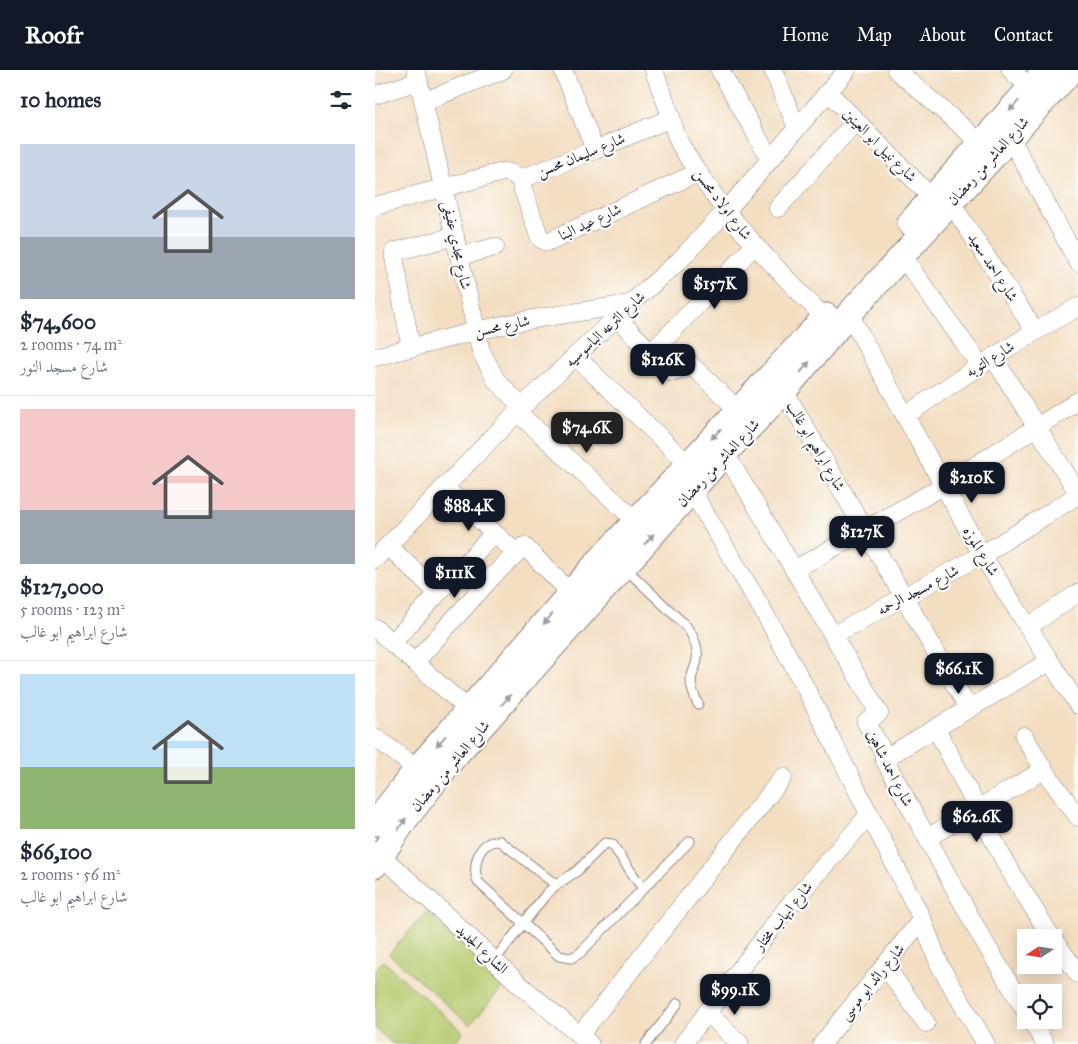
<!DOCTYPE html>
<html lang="en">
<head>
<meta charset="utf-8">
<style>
	:root { --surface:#fff; --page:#f2f2f3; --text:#1f2937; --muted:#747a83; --line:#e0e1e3; --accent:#111827 }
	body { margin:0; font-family:"IM FELL Great Primer",Amiri,serif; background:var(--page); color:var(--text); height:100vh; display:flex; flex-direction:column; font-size:19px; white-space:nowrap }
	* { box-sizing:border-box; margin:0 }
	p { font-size:16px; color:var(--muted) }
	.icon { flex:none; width:28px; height:28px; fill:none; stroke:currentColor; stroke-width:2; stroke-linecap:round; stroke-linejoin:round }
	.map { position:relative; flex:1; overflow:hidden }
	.panel { display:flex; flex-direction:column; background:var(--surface); width:375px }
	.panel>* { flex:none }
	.needle { width:32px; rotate:258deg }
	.fabs { position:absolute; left:642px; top:859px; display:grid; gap:10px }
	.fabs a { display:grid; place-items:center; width:45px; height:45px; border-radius:0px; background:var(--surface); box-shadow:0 2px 12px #0003; font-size:25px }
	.price { position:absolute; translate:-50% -42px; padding:0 11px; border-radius:10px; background:var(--accent); color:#fff; font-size:16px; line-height:32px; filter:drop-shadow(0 1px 2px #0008) }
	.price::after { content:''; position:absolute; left:50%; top:30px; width:15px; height:11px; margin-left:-8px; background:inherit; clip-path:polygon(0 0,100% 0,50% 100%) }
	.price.current { background:#222; color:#fff }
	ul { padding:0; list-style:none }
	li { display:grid; align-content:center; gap:10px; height:265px; padding:0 20px }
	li+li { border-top:1px solid var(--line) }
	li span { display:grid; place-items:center; height:155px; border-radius:0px; color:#555 }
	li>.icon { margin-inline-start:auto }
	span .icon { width:90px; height:90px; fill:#fffc; stroke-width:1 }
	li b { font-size:21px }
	h2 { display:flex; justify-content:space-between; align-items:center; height:60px; padding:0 20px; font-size:21px }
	header { display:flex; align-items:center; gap:30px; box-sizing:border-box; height:70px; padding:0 25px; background:var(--accent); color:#fff }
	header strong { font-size:24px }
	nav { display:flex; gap:28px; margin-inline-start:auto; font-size:18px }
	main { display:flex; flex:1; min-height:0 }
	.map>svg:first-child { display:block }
	.pitch { fill:#b4c96d; stroke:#6b7654 }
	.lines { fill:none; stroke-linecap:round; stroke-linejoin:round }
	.lane-casing { stroke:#8a807e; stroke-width:11 }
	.street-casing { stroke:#8a807e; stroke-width:19 }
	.secondary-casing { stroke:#8a807e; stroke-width:27 }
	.lane { stroke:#fff; stroke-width:9 }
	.street { stroke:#fff; stroke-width:18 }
	.secondary { stroke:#fff; stroke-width:25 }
	.oneway { fill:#9c9ca7 }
	.labels { text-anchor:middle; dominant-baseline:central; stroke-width:4.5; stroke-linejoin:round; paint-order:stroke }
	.street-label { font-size:15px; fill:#22223b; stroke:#fdfcf7 }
</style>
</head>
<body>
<header>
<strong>Roofr</strong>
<nav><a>Home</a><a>Map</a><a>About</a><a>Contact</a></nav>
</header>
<main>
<section class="panel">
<h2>10 homes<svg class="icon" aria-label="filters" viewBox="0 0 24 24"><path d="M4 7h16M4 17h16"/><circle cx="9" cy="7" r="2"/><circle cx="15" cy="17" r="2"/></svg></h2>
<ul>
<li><span style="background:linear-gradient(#c9d6e8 60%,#9aa5b1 0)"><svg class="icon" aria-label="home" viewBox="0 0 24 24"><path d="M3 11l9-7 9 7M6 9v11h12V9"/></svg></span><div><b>$74,600</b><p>2 rooms · 74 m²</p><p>شارع مسجد النور</p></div></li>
<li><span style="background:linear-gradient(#f6c9c9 65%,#9aa5b1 0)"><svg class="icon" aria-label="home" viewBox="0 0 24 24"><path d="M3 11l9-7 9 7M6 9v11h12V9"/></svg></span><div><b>$127,000</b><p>5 rooms · 123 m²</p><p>شارع ابراهيم ابو غالب</p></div></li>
<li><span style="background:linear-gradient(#bfe0f5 60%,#8fb573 0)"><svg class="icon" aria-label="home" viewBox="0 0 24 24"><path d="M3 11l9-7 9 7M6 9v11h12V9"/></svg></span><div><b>$66,100</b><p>2 rooms · 56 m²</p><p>شارع ابراهيم ابو غالب</p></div></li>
</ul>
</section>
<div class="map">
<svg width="703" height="974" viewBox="0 0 703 974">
	<rect width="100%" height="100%" fill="#fdfcf7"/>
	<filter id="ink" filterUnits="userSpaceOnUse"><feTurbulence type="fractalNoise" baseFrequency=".02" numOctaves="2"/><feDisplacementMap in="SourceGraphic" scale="10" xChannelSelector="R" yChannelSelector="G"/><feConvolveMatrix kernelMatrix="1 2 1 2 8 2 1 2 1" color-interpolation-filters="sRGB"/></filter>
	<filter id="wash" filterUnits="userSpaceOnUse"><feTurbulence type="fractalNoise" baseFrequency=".0096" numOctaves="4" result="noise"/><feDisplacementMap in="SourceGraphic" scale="20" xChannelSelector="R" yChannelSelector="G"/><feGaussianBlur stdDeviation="1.12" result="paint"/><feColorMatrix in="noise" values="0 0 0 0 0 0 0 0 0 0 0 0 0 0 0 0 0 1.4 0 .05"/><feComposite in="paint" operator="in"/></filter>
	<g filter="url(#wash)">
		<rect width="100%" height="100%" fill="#f3dec2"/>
		<g class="pitch">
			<path d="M51 842 131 913 95 955 14 884Z"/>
			<path d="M8 891 88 962 78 974H18L0 958V900Z"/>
		</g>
	</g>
	<g filter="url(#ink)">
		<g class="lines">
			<g class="lane-casing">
				<g id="lane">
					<path d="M249 497 311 556C319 567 325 581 321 594 319 600 317 604 316 610 316 619 319 626 323 634"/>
					<path d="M181 815 125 771C104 769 96 796 103 812L184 886 196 888 205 883 315 771"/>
					<path d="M119 891 172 823 181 815 202 801 230 773 237 774 239 777 268 819"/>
					<path d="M271 974 303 933"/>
				</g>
			</g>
			<g class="street-casing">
				<g id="street">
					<path d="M41 0 106 281 121 310 147 337"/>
					<path d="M188 0 220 80"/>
					<path d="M279 0C284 16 291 31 296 47 298 55 300 64 304 72 342 139 396 194 450 248"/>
					<path d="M345 0 395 89"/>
					<path d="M398 0 422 58"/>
					<path d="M521 0 606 73"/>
					<path d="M636 0 655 18"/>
					<path d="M453 22 557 128"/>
					<path d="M0 25 44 11"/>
					<path d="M50 31 128 0"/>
					<path d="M635 67 703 192"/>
					<path d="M144 108 164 166 166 169 172 172 324 102"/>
					<path d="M576 133 660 261"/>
					<path d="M0 136 128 102C139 101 139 109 151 107L220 80 296 48"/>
					<path d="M403 138 481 51"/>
					<path d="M85 186 120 177"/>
					<path d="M527 186 605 295"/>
					<path d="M474 244 607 485 703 635"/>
					<path d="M241 247 296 302H300L309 292H313L363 340"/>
					<path d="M36 278 19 187V182L80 166"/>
					<path d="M277 282 379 176"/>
					<path d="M200 286 313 394"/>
					<path d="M0 287 101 261 152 250 255 234"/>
					<path d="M618 287 703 423"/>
					<path d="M409 321 594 639"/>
					<path d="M142 342 260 450"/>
					<path d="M530 346C586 307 643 270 703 237"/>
					<path d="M350 383 504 643 491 652 511 687 509 689 604 863 651 942"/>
					<path d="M69 417 141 483"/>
					<path d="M317 421 390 544 429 615 547 849 565 896 611 974"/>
					<path d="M13 476 63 523"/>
					<path d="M0 489 147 337 255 234 304 191 351 141 472 0"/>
					<path d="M419 500 568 416 703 331"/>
					<path d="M653 557 703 523"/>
					<path d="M0 558 94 640"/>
					<path d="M458 565 607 485 703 425"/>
					<path d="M17 573 119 463"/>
					<path d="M40 592 117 507 149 476 196 523"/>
					<path d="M561 658 632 796 677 868"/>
					<path d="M649 666 669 700 703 747"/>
					<path d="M0 667 42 699"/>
					<path d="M510 688 675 591"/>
					<path d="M552 768 669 700"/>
					<path d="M0 781 40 816 144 914 215 974"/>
					<path d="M679 870 703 904"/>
					<path d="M510 896 551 953"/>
					<path d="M332 942 365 974"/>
					<path d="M656 950 670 974"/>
					<path d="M205 965 408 707"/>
					<path d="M308 974 411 839 494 745"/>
					<path d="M447 974 547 849"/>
				</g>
			</g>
			<g class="secondary-casing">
				<g id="secondary">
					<path d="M535 153 671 0"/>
					<path d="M0 753 42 699 222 493 451 246"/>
					<path d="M0 795 29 751 78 688 350 383 409 321 474 244 697 0"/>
				</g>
			</g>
			<use href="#lane" class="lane"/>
			<use href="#street" class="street"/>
			<use href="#secondary" class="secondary"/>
		</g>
		<defs><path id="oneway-solid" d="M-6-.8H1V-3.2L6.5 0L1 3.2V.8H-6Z" transform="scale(1.25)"/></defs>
		<g class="oneway">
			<use href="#oneway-solid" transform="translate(639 36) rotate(132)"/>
			<use href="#oneway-solid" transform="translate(430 297) rotate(-50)"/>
			<use href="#oneway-solid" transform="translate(341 364) rotate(133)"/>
			<use href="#oneway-solid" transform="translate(274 469) rotate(-48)"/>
			<use href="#oneway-solid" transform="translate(173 549) rotate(131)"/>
			<use href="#oneway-solid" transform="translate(131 630) rotate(-49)"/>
			<use href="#oneway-solid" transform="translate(66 671) rotate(132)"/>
			<use href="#oneway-solid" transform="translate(27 754) rotate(-56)"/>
		</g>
	</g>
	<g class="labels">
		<g class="street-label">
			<text transform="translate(505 75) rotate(45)">شارع نبيل ابو العينين</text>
			<text transform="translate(206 85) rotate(-22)">شارع سليمان محسن</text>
			<text transform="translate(613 91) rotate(-48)">شارع العاشر من رمضان</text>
			<text transform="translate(348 134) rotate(53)">شارع اولاد محسن</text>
			<text transform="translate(215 152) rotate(-25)">شارع عيد البنا</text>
			<text transform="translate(82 175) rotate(78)">شارع مجدي عفيفى</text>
			<text transform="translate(618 197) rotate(57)">شارع احمد سعيد</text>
			<text transform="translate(127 256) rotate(-12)">شارع محسن</text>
			<text transform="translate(230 259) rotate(-43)">شارع الترعه الباسوسيه</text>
			<text transform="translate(615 289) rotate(-32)">شارع التوبه</text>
			<text transform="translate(441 376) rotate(60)">شارع ابراهيم ابو غالب</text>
			<text transform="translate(343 393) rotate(-47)">شارع العاشر من رمضان</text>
			<text transform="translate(606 481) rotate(59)">شارع الموزه</text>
			<text transform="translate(543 520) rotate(-28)">شارع مسجد الرحمه</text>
			<text transform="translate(75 696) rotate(-50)">شارع العاشر من رمضان</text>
			<text transform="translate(515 698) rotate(63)">شارع احمد شاهين</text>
			<text transform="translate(408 846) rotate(-51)">شارع ايهاب مختار</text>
			<text transform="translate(107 879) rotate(43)">الشارع الجديد</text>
			<text transform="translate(497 912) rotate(-51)">شارع رائد ابو موسى</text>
		</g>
	</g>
</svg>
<div class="fabs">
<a><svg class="needle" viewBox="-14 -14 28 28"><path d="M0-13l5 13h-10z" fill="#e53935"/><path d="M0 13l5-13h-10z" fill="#747a83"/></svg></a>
<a><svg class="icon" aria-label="locate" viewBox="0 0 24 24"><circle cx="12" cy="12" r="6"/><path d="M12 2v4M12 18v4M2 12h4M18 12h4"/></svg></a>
</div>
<b class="price" style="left:340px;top:240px">$157K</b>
<b class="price" style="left:288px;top:316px">$126K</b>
<b class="price current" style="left:212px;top:384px">$74.6K</b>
<b class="price" style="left:597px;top:434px">$210K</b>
<b class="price" style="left:94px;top:462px">$88.4K</b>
<b class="price" style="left:487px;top:488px">$127K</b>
<b class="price" style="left:80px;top:529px">$111K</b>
<b class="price" style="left:584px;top:625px">$66.1K</b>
<b class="price" style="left:602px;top:773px">$62.6K</b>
<b class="price" style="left:360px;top:946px">$99.1K</b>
</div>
</main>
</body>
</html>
